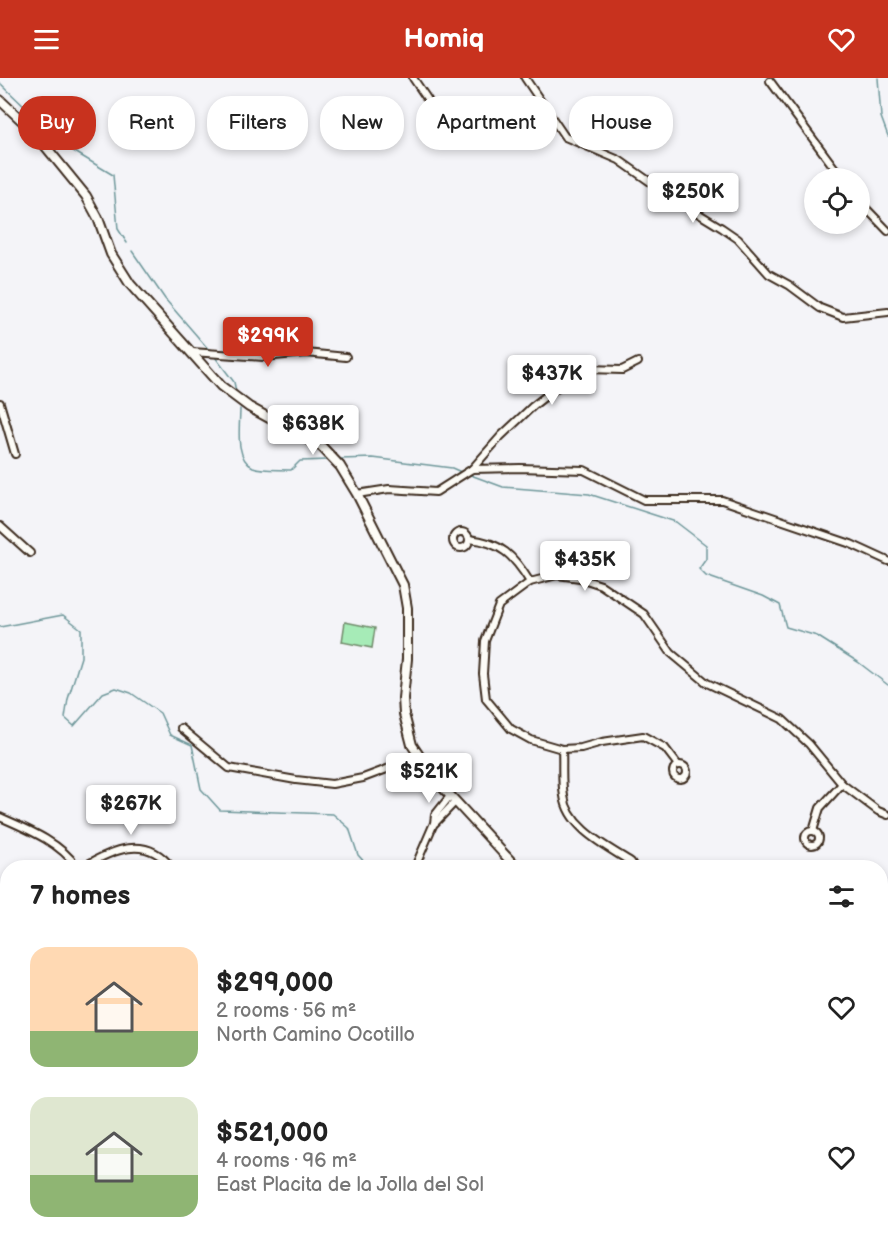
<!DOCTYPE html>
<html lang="en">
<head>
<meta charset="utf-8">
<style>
	:root { --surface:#fff; --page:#f2f2f2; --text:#222; --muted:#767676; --accent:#c8321e }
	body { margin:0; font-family:"Balsamiq Sans",sans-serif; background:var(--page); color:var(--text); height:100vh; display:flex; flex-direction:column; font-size:22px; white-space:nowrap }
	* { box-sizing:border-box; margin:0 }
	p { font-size:20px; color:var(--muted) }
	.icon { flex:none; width:33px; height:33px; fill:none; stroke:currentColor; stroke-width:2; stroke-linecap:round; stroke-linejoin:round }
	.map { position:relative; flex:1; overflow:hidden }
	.side { position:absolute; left:0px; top:782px; width:888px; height:386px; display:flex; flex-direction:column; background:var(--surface); border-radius:24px 24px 0 0; box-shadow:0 3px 9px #0003 }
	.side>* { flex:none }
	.hud { position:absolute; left:18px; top:18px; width:852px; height:54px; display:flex; gap:12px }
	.fabs { position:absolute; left:804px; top:90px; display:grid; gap:12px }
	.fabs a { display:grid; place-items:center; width:66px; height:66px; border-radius:50%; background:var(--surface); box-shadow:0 3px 9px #0003; font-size:30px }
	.price { position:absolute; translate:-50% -51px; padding:0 14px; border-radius:6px; background:#fff; color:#222; font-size:20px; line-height:39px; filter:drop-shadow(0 2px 3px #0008) }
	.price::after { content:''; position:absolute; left:50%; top:36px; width:18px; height:14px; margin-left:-9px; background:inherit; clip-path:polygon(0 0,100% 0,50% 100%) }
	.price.current { background:var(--accent); color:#fff }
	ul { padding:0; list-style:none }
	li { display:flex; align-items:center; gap:18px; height:150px; padding:0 30px }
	li span { display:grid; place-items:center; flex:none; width:168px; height:120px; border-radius:18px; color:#555 }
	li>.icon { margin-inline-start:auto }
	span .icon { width:72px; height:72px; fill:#fffc; stroke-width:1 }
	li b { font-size:26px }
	h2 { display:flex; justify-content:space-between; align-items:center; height:72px; padding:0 30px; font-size:26px }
	.tag { padding:0 21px; border-radius:24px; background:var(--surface); box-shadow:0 3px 9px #0003; font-size:21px; line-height:54px }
	.tag.current { background:var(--accent); color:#fff }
	header { display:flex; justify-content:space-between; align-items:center; height:78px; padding:0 30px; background:var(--accent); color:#fff; font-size:27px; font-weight:700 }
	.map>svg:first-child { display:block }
	.green { fill:#a6ebb7; stroke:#708a6a; stroke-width:1.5 }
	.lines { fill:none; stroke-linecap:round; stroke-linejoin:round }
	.stream { stroke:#6e979a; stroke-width:1.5 }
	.minor-casing { stroke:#3b2a1e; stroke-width:10 }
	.tertiary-casing { stroke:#3b2a1e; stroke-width:12 }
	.minor { stroke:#fdfcf7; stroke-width:6 }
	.tertiary { stroke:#fdfcf7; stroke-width:8 }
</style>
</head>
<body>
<header><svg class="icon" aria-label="menu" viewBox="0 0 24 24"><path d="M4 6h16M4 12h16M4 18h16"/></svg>Homiq<svg class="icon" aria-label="heart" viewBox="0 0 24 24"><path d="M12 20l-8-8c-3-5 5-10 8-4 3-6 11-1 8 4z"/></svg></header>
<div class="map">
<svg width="888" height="1166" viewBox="0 0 888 1166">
	<rect width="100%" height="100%" fill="#f4f4f8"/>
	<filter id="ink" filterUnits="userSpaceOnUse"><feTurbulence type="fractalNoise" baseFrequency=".0167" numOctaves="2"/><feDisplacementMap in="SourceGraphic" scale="12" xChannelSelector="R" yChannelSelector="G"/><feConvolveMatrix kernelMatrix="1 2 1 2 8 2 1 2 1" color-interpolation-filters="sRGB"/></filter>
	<g filter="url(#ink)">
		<path class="green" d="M345 544 375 550 372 570 342 564Z"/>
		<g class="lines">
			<g class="stream">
				<path d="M878 0 881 39 888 58"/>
				<path d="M0 5 65 68 113 97 118 151 127 165"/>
				<path d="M132 173 165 221 210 273"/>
				<path d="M215 279 234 304 236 314"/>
				<path d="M240 331C240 347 234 381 253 389 264 393 280 391 291 392L300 383 328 382"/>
				<path d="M340 381 373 380 452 390 461 394"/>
				<path d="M468 396 503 409 589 416 676 444 706 467V481L699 491 706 498 763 518 780 527 786 549 817 558 858 584 888 607"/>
				<path d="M0 549 63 537 81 551V579L68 621 65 640 74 648 103 615 116 610 131 615 160 635 170 657 192 667 201 711 220 732 333 736 349 750 358 777 369 789"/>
				<path d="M0 903 8 909"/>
				<path d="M880 1115 888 1117"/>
				<path d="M395 1160 396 1166"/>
			</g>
			<g class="minor-casing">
				<g id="minor">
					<path d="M413 0 434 31"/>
					<path d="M525 0 565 59 619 82 673 120 722 150 738 161 769 196 789 207 820 230 843 239 888 234"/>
					<path d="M770 3 842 100"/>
					<path d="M860 124 888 153"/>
					<path d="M192 274 264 279 306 275 346 279"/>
					<path d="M0 325 15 376"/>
					<path d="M472 391 501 358 533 328 565 303 588 291 622 292 638 284"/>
					<path d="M357 416 389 411 436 414 472 391 520 390 584 392 644 422H722L851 466 888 483"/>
					<path d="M0 448 30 475"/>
					<circle cx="461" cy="462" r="8"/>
					<path d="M469 461C501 464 514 478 530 504"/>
					<path d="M181 650 229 690 296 702 332 706 363 700 419 679"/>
					<path d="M562 671C563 686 561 703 564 718 568 750 606 768 631 784L634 789"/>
					<circle cx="680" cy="694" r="7"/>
					<path d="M678 687 665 670 643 658 602 664 581 670 562 671 531 662 511 651 486 621 483 596 485 563 499 527 530 504 557 497 580 500 601 507 644 536 671 575 707 605 782 641 809 666 842 706 878 733 888 737"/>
					<path d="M0 739C27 751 60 764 77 789"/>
					<path d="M435 745 455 724"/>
					<circle cx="812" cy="760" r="7"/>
					<path d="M813 753 820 730 842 706"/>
					<path d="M83 789C112 772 146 756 171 789"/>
					<path d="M415 789 434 745 435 737 450 718"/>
					<path d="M880 926H888"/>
					<path d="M0 1003 8 994"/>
					<path d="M0 1085 8 1089"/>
					<path d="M119 1160 120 1166"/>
					<path d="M759 1166 761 1160"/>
				</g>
			</g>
			<g class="tertiary-casing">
				<g id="tertiary">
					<path d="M0 22 33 53 86 118 98 140 111 176 130 206 221 308 249 329 322 369 340 388 357 416 403 507 407 530V581L403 620 404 636 412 667 434 700 516 789"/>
					<path d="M880 1025 888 1029"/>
				</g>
			</g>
			<use href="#minor" class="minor"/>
			<use href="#tertiary" class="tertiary"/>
		</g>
	</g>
</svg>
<div class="fabs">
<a><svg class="icon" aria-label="locate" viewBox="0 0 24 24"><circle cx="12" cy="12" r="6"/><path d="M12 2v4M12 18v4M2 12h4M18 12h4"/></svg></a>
</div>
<b class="price" style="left:693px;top:146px">$250K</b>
<b class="price current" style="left:268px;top:290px">$299K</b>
<b class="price" style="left:552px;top:328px">$437K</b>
<b class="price" style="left:313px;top:378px">$638K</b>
<b class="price" style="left:585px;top:514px">$435K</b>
<b class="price" style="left:429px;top:726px">$521K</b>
<b class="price" style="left:131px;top:758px">$267K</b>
<div class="hud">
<a class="tag current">Buy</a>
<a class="tag">Rent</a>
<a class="tag">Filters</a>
<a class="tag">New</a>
<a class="tag">Apartment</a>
<a class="tag">House</a>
</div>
<section class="side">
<h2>7 homes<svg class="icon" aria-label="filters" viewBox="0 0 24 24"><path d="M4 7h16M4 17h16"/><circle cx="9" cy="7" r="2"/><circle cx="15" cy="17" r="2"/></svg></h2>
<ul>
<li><span style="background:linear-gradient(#ffd9b3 70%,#8fb573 0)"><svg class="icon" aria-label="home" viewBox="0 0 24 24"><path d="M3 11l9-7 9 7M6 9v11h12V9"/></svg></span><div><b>$299,000</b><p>2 rooms · 56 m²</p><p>North Camino Ocotillo</p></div><svg class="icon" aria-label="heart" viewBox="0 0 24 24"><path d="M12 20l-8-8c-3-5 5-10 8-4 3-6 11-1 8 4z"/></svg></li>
<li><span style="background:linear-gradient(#dfe7d0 65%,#8fb573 0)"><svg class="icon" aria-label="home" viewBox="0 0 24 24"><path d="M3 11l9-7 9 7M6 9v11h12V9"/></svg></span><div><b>$521,000</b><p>4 rooms · 96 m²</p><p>East Placita de la Jolla del Sol</p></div><svg class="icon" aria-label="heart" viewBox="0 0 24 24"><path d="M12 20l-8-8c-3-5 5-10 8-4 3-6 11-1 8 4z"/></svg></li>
</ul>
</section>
</div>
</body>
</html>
